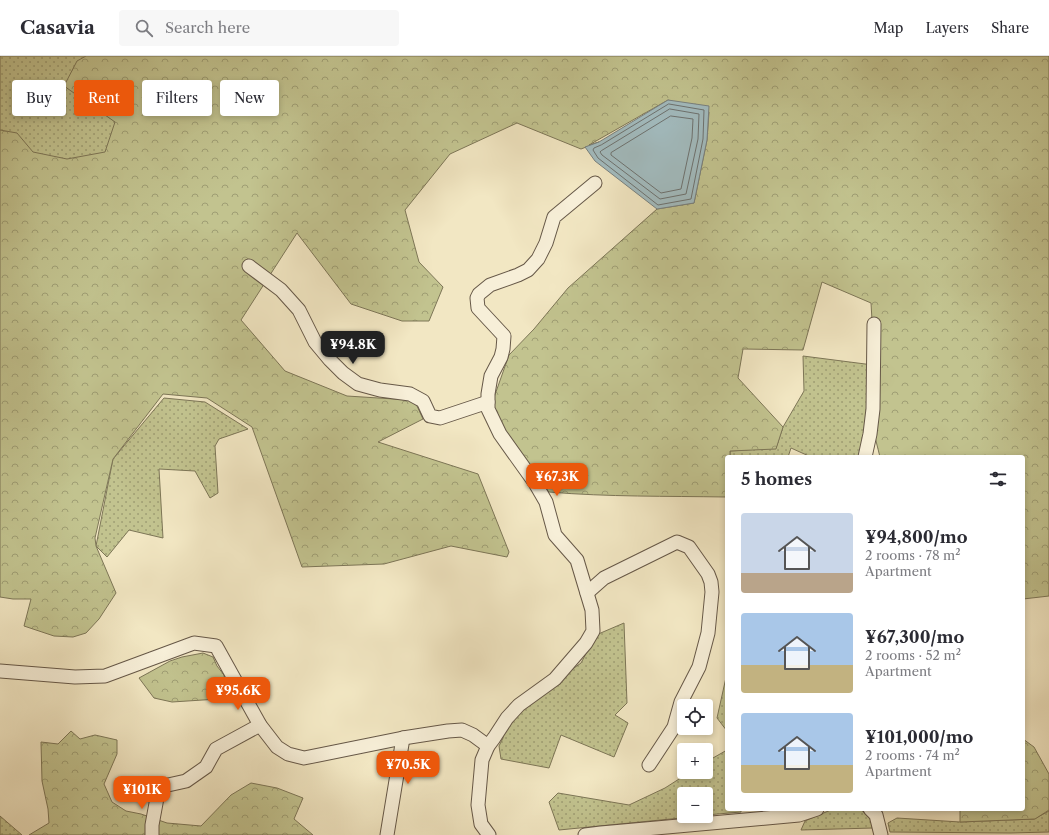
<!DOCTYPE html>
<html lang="en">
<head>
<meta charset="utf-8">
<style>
	:root { --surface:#fff; --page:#f7f7f7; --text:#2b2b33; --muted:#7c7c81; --line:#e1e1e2; --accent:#ea580c }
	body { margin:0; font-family:"Libre Caslon Text",serif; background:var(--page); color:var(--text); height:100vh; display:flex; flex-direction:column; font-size:15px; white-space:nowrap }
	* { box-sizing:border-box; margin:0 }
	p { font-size:13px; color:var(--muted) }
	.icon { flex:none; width:22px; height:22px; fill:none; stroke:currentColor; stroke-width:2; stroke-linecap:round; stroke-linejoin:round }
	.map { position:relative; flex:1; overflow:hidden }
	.side { position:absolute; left:725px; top:399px; width:300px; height:356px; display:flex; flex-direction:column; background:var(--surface); border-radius:4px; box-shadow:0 2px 6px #0003 }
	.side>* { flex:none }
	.top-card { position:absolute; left:12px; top:24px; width:380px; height:36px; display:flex; gap:8px }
	.fabs { position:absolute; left:677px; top:643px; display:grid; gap:8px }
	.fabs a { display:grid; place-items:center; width:36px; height:36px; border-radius:4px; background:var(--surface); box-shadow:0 2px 6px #0003; font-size:20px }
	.price { position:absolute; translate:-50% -34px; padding:0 9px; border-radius:8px; background:var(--accent); color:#fff; font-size:13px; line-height:26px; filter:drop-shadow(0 1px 2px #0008) }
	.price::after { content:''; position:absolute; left:50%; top:24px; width:12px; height:9px; margin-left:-6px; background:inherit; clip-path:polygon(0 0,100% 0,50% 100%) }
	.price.on { background:#222; color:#fff }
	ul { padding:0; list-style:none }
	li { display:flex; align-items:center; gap:12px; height:100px; padding:0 16px }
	li span { display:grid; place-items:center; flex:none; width:112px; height:80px; border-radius:4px; color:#555 }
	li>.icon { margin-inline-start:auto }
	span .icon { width:48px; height:48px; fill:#fffc; stroke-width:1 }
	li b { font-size:17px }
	h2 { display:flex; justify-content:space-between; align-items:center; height:48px; padding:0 16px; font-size:17px }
	.chip { padding:0 14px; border-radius:4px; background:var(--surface); box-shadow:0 2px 6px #0003; font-size:14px; line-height:36px }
	.chip.on { background:var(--accent); color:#fff }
	header { display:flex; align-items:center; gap:24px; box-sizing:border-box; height:56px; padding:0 20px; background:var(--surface); border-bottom:1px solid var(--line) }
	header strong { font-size:19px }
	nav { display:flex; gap:22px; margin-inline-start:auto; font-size:14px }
	.search { width:280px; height:36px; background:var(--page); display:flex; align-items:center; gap:10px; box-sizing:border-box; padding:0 14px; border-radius:4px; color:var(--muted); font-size:15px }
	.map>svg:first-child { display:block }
	.grass { fill:url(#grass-dots); stroke:#7d7657 }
	.forest { fill:url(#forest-crowns); stroke:#7d7657 }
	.water { fill:#a2bcc0; stroke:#788180 }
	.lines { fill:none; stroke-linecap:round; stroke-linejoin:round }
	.shore { stroke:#6d7270; stroke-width:1 }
	.street-casing { stroke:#665848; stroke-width:15 }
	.street { stroke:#f7efd8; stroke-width:13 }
</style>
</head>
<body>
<header>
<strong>Casavia</strong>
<div class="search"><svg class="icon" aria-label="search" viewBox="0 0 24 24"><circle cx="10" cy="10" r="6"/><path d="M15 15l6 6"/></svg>Search here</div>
<nav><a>Map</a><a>Layers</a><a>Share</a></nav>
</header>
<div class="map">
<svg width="1049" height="779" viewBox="0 0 1049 779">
	<defs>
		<pattern id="grass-dots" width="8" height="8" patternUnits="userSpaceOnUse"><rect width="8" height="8" fill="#c2c38f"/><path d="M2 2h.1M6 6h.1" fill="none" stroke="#9f9e74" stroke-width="1.8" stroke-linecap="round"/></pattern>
		<pattern id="forest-crowns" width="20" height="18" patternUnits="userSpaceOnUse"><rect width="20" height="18" fill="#c2c38f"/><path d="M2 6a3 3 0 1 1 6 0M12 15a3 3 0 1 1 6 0" fill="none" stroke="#9f9e74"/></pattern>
	</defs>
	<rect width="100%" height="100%" fill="#f2e7c3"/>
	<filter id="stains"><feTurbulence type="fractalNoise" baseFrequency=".005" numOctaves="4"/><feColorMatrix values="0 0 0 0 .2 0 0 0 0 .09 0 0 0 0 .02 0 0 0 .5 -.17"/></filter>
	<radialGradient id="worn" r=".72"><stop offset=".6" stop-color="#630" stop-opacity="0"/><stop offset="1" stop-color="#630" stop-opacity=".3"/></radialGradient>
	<g class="grass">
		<path d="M0 0H137L144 103 0 132Z"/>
		<path d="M803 300 873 309 861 401H811L791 392 788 401H730V395L776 392 783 371 804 335Z"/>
		<path d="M164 342 205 346 248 373 219 383 215 390 218 437 210 442 195 415 159 413 163 482 129 474 107 501 96 490 113 403Z"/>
		<path d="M624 567 627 647 615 659 628 667 614 701 561 679 549 712 501 703 499 690 503 682V673L528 645 581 607 596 579Z"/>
		<path d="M727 617V675L717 662Z"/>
		<path d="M727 694V753H741V756L706 759V738H684V760H701L559 774 549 746 558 737 629 749 665 732 690 716H706V706Z"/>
		<path d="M833 753H859L869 759 873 772 801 774 805 765Z"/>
		<path d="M1049 755V776L1010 777 890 776 888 767 897 762 960 766 1034 763Z"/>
		<path d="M0 760 22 779H0Z"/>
	</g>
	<g class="forest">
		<path d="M86 0H1049V540L1023 543V401H880L872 369 874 299 871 247 822 226 803 294 743 293 738 322 783 371 776 393 730 395V401H727L726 441C667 440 608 441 549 436L517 399 491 350 509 299 534 273 568 232 657 153 694 147 707 84 709 56 668 44 589 89 599 86 581 93 517 67 450 98 405 154 419 206 443 231 429 265H402L351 248 297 177 241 264 285 315 347 340 410 344 417 350 423 363 378 386 478 418 509 496 507 501 451 490 384 508 302 511 252 371 207 342 163 338 113 403 95 482 96 490 116 537 99 563 86 577 73 581 54 580 24 570 31 543H13L0 541V74L17 77 33 96 67 103 105 96 115 66 64 30 77 5Z"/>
		<path d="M203 597 213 601 217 610 224 619 226 633 218 643 172 646 154 642 139 622 170 605 182 601Z"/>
		<path d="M71 675 80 683 95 679 117 684V698L104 728 112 746 126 755 141 758 167 767 201 770 231 739 251 727 277 732 303 742 294 763 313 779H29L49 767 48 753 42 725 41 686 58 688Z"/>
		<path d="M1023 683 1034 691 1049 718V754L1035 763 960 766V753H1023Z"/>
	</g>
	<path class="water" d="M668 44 709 50 707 84 694 147 657 153 595 105 585 91 599 86Z"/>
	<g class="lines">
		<g class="shore">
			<path d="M669 48 704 54 703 83 691 143 658 149 598 102 593 94 594 92 601 89Z"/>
			<path d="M670 53 699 58 698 83 686 138 660 143 602 99 600 96 601 95Z"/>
			<path d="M671 60 693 63 692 82 681 133 661 137 611 99V97Z"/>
		</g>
		<g class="street-casing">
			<g id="street">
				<path d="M249 210 281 234 299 254 315 286 330 304 343 317 358 328 380 334 410 338 423 345 430 360 440 362 488 346"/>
				<path d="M865 401 870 378 873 353 874 268"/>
				<path d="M587 537 604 522 677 486 689 491 708 518 711 526 712 536 708 577 699 611 681 646 674 671 649 709"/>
				<path d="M0 615 75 621 105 620 194 587 216 590 260 669 277 691 288 698 304 702 403 682 448 675 462 674 473 679 488 690"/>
				<path d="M133 732 159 731 186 725 206 711 216 693 260 669"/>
				<path d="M870 753 876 759 881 779"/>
				<path d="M152 779V769L159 731"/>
				<path d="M387 779 403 682"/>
				<path d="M489 779 481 768 478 749 482 704 488 690 494 682 507 662 519 649 555 623 586 587 593 575 592 554 577 504 555 479 546 446 535 427 500 378 488 353V338L491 320 501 301 503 293 504 280 478 252 477 242 479 238 490 229 518 219 528 214 538 203 546 187 554 161 595 127"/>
				<path d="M585 779 601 777 799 759 817 753"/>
			</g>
		</g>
		<use href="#street" class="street"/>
	</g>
	<rect width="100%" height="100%" filter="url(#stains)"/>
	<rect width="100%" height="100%" fill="url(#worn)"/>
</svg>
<div class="fabs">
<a><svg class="icon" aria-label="locate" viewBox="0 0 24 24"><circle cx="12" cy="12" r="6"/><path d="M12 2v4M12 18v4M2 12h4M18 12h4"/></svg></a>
<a>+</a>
<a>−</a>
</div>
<b class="price on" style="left:353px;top:309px">¥94.8K</b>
<b class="price" style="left:557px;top:441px">¥67.3K</b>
<b class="price" style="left:238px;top:655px">¥95.6K</b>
<b class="price" style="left:408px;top:729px">¥70.5K</b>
<b class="price" style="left:142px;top:754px">¥101K</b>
<div class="top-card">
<a class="chip">Buy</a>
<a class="chip on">Rent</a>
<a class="chip">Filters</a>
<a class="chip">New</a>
</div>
<section class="side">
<h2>5 homes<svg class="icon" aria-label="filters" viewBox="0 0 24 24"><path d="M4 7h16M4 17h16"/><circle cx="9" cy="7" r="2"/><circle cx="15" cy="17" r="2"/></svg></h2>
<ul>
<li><span style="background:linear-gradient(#c9d6e8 75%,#b9a48a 0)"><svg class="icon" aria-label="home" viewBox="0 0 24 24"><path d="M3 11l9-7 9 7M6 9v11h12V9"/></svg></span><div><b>¥94,800/mo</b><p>2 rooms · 78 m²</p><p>Apartment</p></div></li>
<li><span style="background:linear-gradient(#a9c7e8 65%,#c2b280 0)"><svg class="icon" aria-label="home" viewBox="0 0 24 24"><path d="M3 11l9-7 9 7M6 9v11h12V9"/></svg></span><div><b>¥67,300/mo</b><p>2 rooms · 52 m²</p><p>Apartment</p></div></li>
<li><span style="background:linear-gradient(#a9c7e8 65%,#c2b280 0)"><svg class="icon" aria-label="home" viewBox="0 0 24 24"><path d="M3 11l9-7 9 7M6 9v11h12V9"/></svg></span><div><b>¥101,000/mo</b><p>2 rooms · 74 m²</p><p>Apartment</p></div></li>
</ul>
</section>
</div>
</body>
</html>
